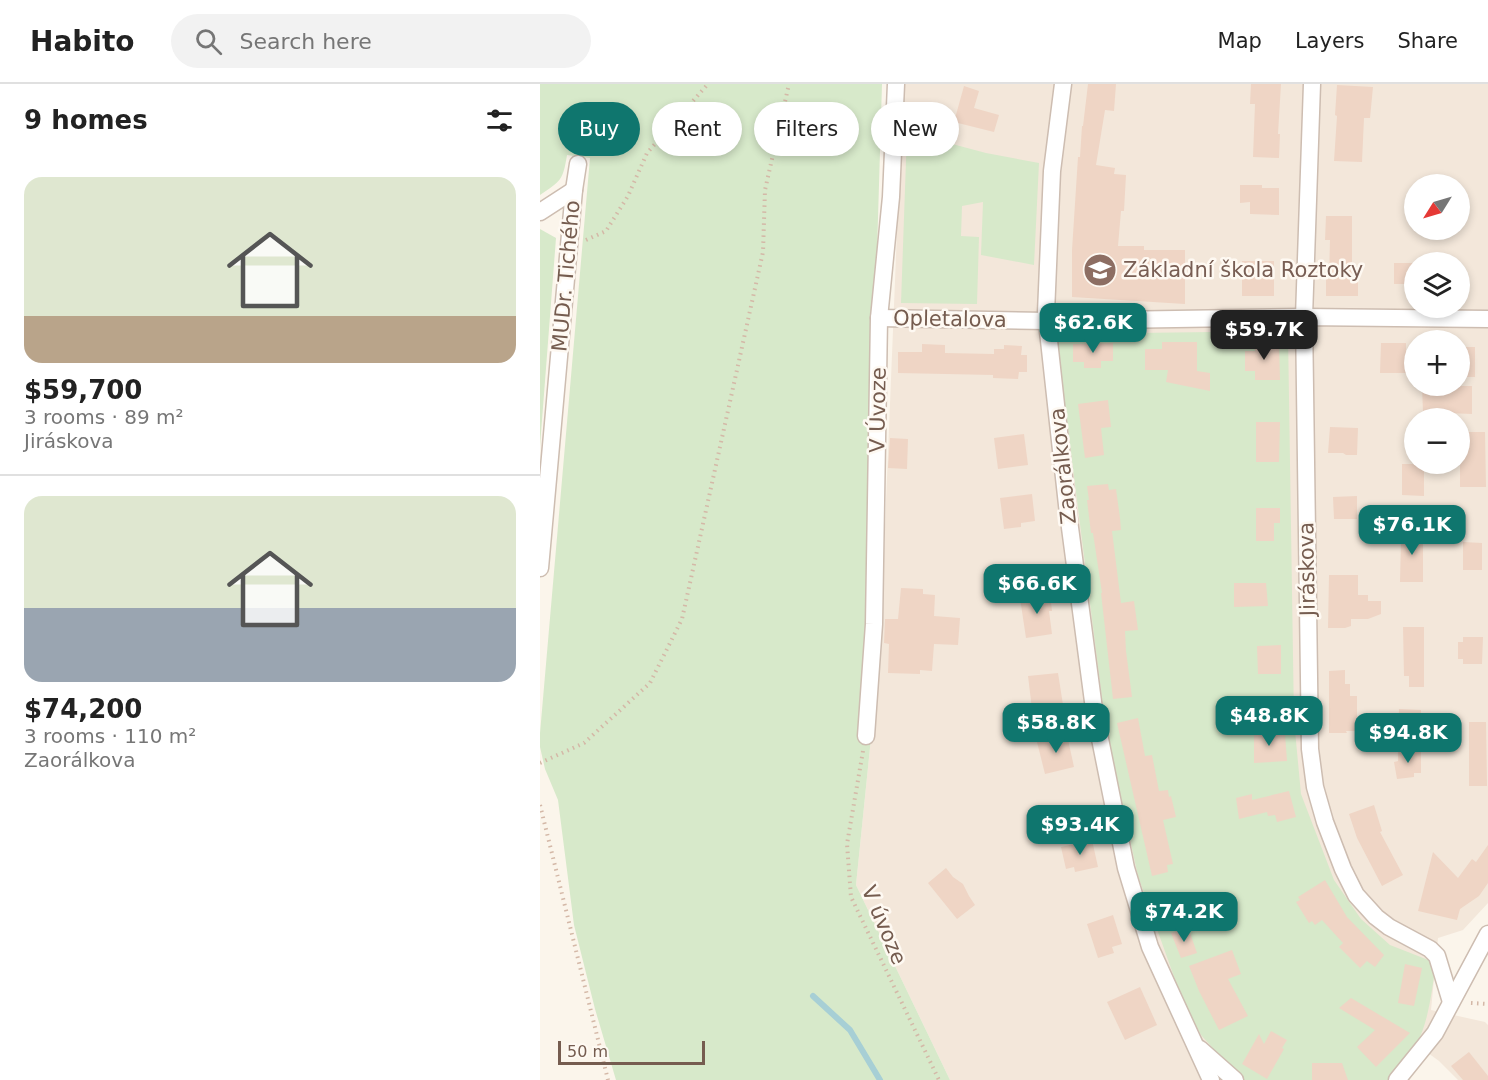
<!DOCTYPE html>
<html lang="en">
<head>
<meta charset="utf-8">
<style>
	:root { --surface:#fff; --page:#f2f2f2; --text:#222; --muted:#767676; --line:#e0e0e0; --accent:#0f766e }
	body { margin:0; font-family:"DejaVu Sans",sans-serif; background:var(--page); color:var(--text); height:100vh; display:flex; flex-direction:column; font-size:22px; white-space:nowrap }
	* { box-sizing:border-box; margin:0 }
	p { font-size:20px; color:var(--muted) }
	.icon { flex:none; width:33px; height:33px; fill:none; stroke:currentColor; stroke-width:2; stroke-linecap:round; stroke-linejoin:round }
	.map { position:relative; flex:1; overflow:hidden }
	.side { display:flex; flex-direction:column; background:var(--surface); width:540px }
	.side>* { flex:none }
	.guide { position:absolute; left:18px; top:18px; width:570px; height:54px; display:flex; gap:12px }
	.needle { width:39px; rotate:233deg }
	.buttons { position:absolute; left:864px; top:90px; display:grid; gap:12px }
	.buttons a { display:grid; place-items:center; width:66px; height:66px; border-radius:50%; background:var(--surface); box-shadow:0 3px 9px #0003; font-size:30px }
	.scale { position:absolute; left:18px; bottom:15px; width:147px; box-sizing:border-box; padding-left:6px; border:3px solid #755c4f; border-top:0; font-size:16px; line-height:21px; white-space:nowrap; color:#755c4f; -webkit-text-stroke:4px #fef9f2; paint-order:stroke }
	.price { position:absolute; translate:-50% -51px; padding:0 14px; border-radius:12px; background:var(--accent); color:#fff; font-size:20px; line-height:39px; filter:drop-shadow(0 2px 3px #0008) }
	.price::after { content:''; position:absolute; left:50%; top:36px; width:18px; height:14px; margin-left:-9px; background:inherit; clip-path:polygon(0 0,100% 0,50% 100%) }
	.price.on { background:#222; color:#fff }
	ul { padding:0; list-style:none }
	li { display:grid; align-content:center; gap:12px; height:318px; padding:0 24px }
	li+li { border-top:2px solid var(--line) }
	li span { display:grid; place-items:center; height:186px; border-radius:18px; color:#555 }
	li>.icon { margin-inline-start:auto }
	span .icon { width:108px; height:108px; fill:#fffc; stroke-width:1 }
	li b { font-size:26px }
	h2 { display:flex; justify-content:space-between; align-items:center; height:72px; padding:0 24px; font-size:26px }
	.tag { padding:0 21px; border-radius:27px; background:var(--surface); box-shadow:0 3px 9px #0003; font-size:21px; line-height:54px }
	.tag.on { background:var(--accent); color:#fff }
	header { display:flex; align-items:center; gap:36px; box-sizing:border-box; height:84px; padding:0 30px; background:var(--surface); border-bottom:2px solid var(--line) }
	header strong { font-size:28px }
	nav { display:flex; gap:33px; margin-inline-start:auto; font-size:21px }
	.search { width:420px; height:54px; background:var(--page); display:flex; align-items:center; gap:15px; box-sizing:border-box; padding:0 21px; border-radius:33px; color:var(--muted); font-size:22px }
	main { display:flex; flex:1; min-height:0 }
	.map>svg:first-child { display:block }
	.residential { fill:#f3e7da; fill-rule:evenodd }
	.green { fill:#d7e9ca }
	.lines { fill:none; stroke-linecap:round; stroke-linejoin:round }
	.stream { stroke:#a7cfd5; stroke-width:6 }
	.building { fill:#efd5c5 }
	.street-casing { stroke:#cdbdb1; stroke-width:19 }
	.path { stroke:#d4b8a7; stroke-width:4; stroke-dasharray:1.5 4.5; stroke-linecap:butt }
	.street { stroke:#fff; stroke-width:16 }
	.labels { text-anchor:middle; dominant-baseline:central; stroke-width:5; stroke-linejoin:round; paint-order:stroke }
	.education-label { font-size:21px; fill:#785e54; stroke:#fef9f2; text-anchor:start }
	.street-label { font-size:21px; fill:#755c4f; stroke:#fef9f2 }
</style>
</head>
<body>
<header>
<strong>Habito</strong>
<div class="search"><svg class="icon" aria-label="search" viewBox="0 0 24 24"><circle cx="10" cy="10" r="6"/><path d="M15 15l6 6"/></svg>Search here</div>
<nav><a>Map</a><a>Layers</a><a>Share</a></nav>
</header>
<main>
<section class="side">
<h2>9 homes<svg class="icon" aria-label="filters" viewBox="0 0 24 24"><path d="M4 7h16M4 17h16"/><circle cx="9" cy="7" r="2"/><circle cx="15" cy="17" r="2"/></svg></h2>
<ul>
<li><span style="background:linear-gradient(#dfe7d0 75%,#b9a48a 0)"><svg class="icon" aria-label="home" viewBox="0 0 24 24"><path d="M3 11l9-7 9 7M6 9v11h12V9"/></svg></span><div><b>$59,700</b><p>3 rooms · 89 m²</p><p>Jiráskova</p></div></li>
<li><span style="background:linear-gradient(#dfe7d0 60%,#9aa5b1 0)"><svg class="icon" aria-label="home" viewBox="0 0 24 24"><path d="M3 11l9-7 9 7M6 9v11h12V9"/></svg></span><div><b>$74,200</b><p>3 rooms · 110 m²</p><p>Zaorálkova</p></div></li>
</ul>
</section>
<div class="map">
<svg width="948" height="996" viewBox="0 0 948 996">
	<rect width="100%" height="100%" fill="#fbf5eb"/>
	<path class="residential" d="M363 0H948V819L923 846 898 854 891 926 945 938 948 941V996H918L899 977 877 961 695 989 678 996H410L316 801 340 566ZM874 100H920V146H874ZM874 178H920V224H874ZM874 256H920V302H874ZM874 334H920V380H874Z"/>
	<g class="green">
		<path d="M0 0H342L329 437 340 566 316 801 410 996H76L55 925 34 841 18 716 5 685 0 663V649L50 74 27 71C23 96 21 97 0 111Z"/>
		<path d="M367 48 446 69 499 79 494 181 441 171 443 118 422 122 421 152 439 153 437 220 361 219Z"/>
		<path d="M0 145 16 154 0 362Z"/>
		<path d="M745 247 748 249 754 636 761 710 794 796 821 835 850 861 896 879C892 905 889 938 876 961 869 974 859 985 851 996H703L695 989 661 951 642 915 598 792 566 646 516 250Z"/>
	</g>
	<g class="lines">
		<path class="stream" d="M273 912 310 946 340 996"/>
	</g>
	<g class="building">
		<path d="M548 0H576L574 27 565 26 556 81 575 84 574 90 586 91 584 127H581L578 162H604V166H645V220L532 213V166L538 73H540L542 42H543Z"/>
		<path d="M711 0H741L738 50H740L739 74 713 73 715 20H710Z"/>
		<path d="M797 1 833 3 830 34H824L822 78 794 77 797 32 795 31Z"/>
		<path d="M424 2 439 7 434 24 459 31 454 48 414 38Z"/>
		<path d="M700 101H722V104H739V131L710 130V118L700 119Z"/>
		<path d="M786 132H812V182H818V212H786V195H789L790 156H785Z"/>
		<rect x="702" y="177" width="32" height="35"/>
		<rect x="854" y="179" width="20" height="21"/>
		<path d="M622 258H657V287L670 289V307L626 298 628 286H605V265H622Z"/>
		<path d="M573 259V277H561V284H544V278H533V260Z"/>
		<path d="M714 259H739L740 296H715V287H705V267H715Z"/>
		<path d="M841 259H866V289H840Z"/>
		<path d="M382 260 405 261V269L454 270V265H464V261L482 262 481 271H487V288H479L478 295 453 294V291L358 289V268H382Z"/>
		<rect x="920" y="263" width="15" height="30"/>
		<path d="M882 302H932V330L883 328Z"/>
		<path d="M568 316 571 343 561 344 564 371 545 374 538 320Z"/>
		<path d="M716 338H740L739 378H716Z"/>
		<path d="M790 343 818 344 817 371H806L803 369H788Z"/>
		<path d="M923 348H945L946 403H920V359H923Z"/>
		<path d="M484 350 488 381 458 385 454 354Z"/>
		<path d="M350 354 368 355 367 385 348 384Z"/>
		<path d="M862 380H884V412L862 411Z"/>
		<path d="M568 400 569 406 576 405 580 434 581 446 572 447 581 519 594 517 598 546 585 547 586 567 592 613 573 615 561 509H562L553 449H551L547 416H549L547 402Z"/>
		<path d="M492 410 495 437 481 439V443L464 445 460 414Z"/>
		<path d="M817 412V435H794L793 413Z"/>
		<path d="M716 424H740V439H734V457H716Z"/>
		<path d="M866 444H883V498H860L861 456H866Z"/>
		<path d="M923 458 942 459V486H923Z"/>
		<path d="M789 491H818V511H828V517H841V530L828 535H811V542L805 544H788Z"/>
		<path d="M694 499H726L728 522 694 523Z"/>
		<path d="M361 504 383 505V510L395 511 394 532 420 534 418 561 394 560 392 587 380 586V590L348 589 349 560 344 559 345 535H358Z"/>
		<path d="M510 510 512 527H509L512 550 486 554 480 514Z"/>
		<path d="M863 543H884V603H869V592H864Z"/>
		<path d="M923 553H943L942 580H923V575H918V558H923Z"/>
		<path d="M741 561V590H718L717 562Z"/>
		<path d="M805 586V600H810V612H817V647H806L807 649H789V587Z"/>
		<path d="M518 589 523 621 492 625 488 592Z"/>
		<path d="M859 625 881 626V650H858Z"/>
		<path d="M598 634 605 672 612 671 619 707 628 706 629 713 631 712 636 733 623 736 633 780 627 781 628 788 612 792 577 639Z"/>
		<path d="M929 638H946L947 702H929Z"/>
		<path d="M733 646V651L745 650 747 677 714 679V647Z"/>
		<path d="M527 651 534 683 505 690 497 658Z"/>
		<path d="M881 664V689H874V693L857 695 854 678 858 677V668Z"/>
		<path d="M749 707 756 733 737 738 735 731 728 732 727 728 699 735 696 714 712 710V716Z"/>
		<path d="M834 721 842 747 840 748 863 791 842 802 817 754 809 730Z"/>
		<path d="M552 756 558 783 535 788 534 783 526 785 521 763Z"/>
		<path d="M948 761V799L939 812 920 825 917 836 878 827 893 768 918 794 932 775 936 778Z"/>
		<path d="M406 784 413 793 423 800 429 812 435 821 417 835 388 799Z"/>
		<path d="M785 796 807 833 844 871 835 883 827 877 820 884 799 863 803 859 782 836 775 841 772 837 769 839 756 818 760 816 758 813Z"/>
		<path d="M573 831 582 860 572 863 574 869 558 874 547 840Z"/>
		<path d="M648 843 657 869 641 874 631 849Z"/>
		<path d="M692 866 701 890 688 895 708 932 679 946 659 907 649 882Z"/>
		<path d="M865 880 882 884 874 922 858 919Z"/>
		<path d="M600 903 617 941 585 956 567 918Z"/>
		<path d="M811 914 870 949 836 983 817 963 835 946 799 924Z"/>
		<path d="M731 947 747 956 742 964 744 965 727 995 702 980 719 950 724 960Z"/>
		<path d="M929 968 948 992V996H923L911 982Z"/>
		<path d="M772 979H802L808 996H772Z"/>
	</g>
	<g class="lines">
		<g class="street-casing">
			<g id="street">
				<path d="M523 0 512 87 506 229 527 421 554 625 586 784 610 863 671 996"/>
				<path d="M772 0 764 233 770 665 775 703 785 738 803 785 816 811 836 833 849 843 890 865 897 872 911 918"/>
				<path d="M0 128 34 106"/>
				<path d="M339 234 507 237 764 233 948 235"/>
				<path d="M0 484 34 106 38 80"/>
				<path d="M326 652 334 540 339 234 351 113 356 0"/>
				<path d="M660 965 695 996"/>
				<path d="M857 996 895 949 948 850"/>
			</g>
		</g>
		<g class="path">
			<path d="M46 156 66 147 88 112 107 69 168 0"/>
			<path d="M323 667 307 760 311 813 399 996"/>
			<path d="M0 679 44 659 110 599 142 535 223 168 225 106 249 0"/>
			<path d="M0 721 68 996"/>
			<path d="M931 919 948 920"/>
		</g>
		<use href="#street" class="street"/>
	</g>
	<defs>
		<g id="school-disc" transform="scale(1.725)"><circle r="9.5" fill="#8d6e63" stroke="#fef9f2"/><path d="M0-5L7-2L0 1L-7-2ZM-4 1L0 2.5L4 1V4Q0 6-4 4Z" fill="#fff"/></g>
	</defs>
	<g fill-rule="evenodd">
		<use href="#school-disc" x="560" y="186"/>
	</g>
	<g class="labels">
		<g class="education-label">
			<text x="583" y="186">Základní škola Roztoky</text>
		</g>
		<g class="street-label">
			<text transform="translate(26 192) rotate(-85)">MUDr. Tichého</text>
			<text transform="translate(410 235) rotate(1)">Opletalova</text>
			<text transform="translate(338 326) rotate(-89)">V Úvoze</text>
			<text transform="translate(523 382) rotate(-96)">Zaorálkova</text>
			<text transform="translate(767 485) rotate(-91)">Jiráskova</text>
			<text transform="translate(344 841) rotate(67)">V úvoze</text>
		</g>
	</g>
</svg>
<div class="buttons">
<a><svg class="needle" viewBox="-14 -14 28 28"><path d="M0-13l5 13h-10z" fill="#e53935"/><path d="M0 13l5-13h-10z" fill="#767676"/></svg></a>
<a><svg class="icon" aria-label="layers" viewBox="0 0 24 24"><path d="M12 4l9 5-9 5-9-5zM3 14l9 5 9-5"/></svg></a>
<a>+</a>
<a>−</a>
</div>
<div class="scale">50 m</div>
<b class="price" style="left:553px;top:270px">$62.6K</b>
<b class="price on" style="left:724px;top:277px">$59.7K</b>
<b class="price" style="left:872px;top:472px">$76.1K</b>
<b class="price" style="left:497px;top:531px">$66.6K</b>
<b class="price" style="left:729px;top:663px">$48.8K</b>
<b class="price" style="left:516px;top:670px">$58.8K</b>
<b class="price" style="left:868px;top:680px">$94.8K</b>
<b class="price" style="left:540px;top:772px">$93.4K</b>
<b class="price" style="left:644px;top:859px">$74.2K</b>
<div class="guide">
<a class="tag on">Buy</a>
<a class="tag">Rent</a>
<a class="tag">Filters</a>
<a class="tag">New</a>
</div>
</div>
</main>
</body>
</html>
